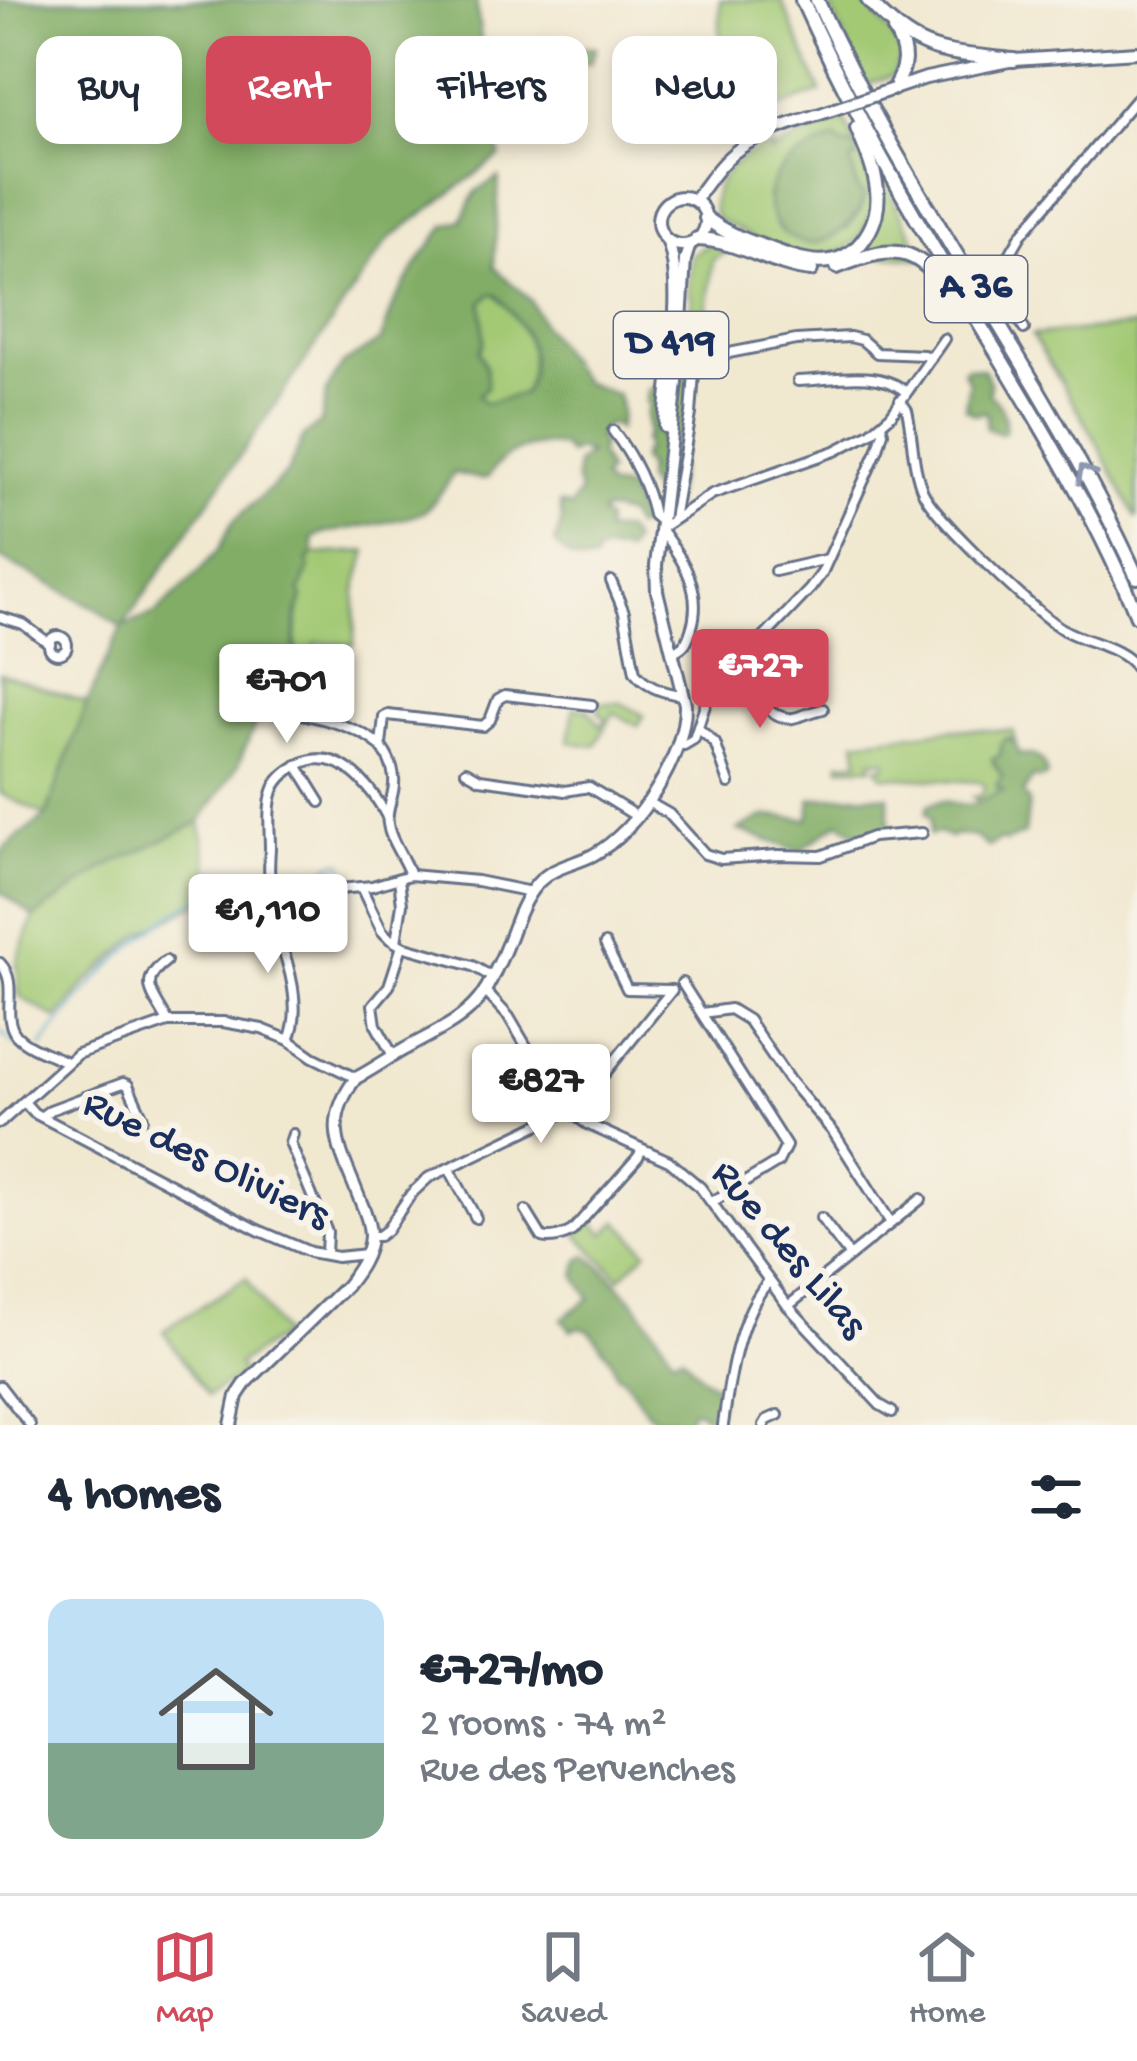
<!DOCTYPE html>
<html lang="en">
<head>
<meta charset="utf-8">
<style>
	:root { --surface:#fff; --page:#f2f2f3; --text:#1f2937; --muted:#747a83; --line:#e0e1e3; --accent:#d1495b }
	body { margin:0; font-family:"Gochi Hand",sans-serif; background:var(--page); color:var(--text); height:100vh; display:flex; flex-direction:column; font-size:45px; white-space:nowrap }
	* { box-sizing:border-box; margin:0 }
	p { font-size:39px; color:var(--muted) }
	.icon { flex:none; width:66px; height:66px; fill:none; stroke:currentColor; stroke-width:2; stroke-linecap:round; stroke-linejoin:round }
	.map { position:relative; height:1425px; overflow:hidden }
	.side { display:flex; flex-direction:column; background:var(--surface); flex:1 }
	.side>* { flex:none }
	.guide { position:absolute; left:36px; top:36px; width:1065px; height:108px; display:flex; gap:24px }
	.price { position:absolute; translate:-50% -102px; padding:0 27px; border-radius:12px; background:#fff; color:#222; font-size:39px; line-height:78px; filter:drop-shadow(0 3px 6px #0008) }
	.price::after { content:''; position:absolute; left:50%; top:72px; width:36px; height:27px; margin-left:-18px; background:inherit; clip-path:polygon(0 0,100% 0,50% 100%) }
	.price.active { background:var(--accent); color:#fff }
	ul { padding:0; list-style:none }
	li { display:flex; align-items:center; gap:36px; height:300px; padding:0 48px }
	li+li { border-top:3px solid var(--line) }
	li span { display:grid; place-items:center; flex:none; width:336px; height:240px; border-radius:24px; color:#555 }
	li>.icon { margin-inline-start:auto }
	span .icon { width:144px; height:144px; fill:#fffc; stroke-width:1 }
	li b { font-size:51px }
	h2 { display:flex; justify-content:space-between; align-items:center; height:144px; padding:0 48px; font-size:51px }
	.chip { padding:0 42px; border-radius:24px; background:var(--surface); box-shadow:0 6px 18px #0003; font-size:42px; line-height:108px }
	.chip.active { background:var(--accent); color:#fff }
	.menu { display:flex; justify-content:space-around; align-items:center; height:168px; border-top:3px solid var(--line); background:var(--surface); font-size:33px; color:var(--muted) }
	.menu a { display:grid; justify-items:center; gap:6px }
	.menu .active { color:var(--accent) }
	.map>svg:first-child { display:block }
	.green { fill:#a3c974; stroke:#5f7c69; stroke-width:3 }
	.forest { fill:#82ad66; stroke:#4e6e62; stroke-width:3; fill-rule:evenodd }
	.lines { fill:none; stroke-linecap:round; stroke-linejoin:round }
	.stream { stroke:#4aa5c8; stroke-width:3 }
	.minor-casing { stroke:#667086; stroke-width:14 }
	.major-casing { stroke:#667086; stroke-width:16 }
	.highway-casing { stroke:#667086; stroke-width:18 }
	.minor { stroke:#fff; stroke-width:8 }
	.major { stroke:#fff; stroke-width:10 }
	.highway { stroke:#fff; stroke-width:12 }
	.major-bridge-casing { stroke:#667086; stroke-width:16; stroke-linecap:butt }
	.major-bridge { stroke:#fff; stroke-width:10 }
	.oneway { stroke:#8d97ae }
	.labels { text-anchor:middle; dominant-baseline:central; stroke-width:12; stroke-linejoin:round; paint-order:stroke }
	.shield { fill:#f7f3e8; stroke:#5d6a87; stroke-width:3 }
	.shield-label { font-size:39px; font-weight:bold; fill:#1b2f5e }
	.street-label { font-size:42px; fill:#1b2f5e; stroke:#f7f3e8 }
</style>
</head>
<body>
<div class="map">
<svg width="1137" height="1425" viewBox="0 0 1137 1425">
	<rect width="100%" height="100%" fill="#f7f3e8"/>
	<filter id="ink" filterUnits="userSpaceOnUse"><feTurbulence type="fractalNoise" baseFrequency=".00833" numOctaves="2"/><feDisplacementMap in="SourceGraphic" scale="24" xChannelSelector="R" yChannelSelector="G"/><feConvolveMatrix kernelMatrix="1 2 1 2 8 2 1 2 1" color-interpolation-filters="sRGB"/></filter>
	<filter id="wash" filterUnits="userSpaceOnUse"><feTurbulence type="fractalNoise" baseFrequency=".004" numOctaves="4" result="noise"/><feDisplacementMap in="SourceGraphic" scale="48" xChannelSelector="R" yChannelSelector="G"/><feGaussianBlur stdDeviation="2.7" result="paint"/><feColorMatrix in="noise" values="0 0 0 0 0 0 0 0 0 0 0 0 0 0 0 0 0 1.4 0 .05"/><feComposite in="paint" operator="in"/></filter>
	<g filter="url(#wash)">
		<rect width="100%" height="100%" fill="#f1e8d0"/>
		<g class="green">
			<path d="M720 0H781L821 92 746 120 728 137 720 135Z"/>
			<path d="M827 0H862L891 33 902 55 894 75 866 85Z"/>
			<path d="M845 120 856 146 842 145 768 197 777 227 846 229 861 210 864 195 858 190 850 160 859 156C871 180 878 202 865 227 833 288 759 240 716 218 702 187 742 148 773 147L771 153 799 137Z"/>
			<path d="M881 182H884L925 259 858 254Z"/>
			<path d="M705 246H715L728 251 713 260 702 350 693 358 675 494 672 509H668L685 335 689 333 692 299 688 289 692 255Z"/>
			<path d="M491 293 497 294C523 326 544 351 523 394L488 403 483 402 478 395 486 367 479 351 482 302Z"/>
			<path d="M1137 326V519L1092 433 1032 335Z"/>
			<path d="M367 551 356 590 354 645 316 643 305 704 290 702C303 669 289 630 303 597L299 592 309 568 307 560 314 554Z"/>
			<path d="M0 673 87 703 46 816 0 793Z"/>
			<path d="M600 703H621L643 715 638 726 614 712 595 746 569 742 574 707 587 709 601 726 606 719 598 712Z"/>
			<path d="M954 729 1013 731 1015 742 1011 739 1002 742 1000 756 993 763 1003 776 1004 791 981 803 973 797 981 796 985 786 979 782 882 776 877 767H885L886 760H872V767H840V762L859 761 856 741Z"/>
			<path d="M200 822 214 895 140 934 87 982 57 1019 19 996 17 961 34 917 104 868Z"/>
			<path d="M591 1220 605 1234 618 1221 647 1251 620 1278 577 1234Z"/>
			<path d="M246 1278 283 1335 238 1364 243 1373 208 1396 163 1331Z"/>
		</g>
		<g class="forest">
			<path d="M0 0H476L483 55 596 47 591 62 486 73 500 156 389 239 123 626 155 614 194 577 219 549 232 523 287 473 304 436 321 423 327 390 343 364 381 340 395 301 423 255 445 226 462 220 476 191 499 178 494 267 531 301 542 324 583 382 618 395 621 412 618 429 610 424 605 426 598 436 602 447 599 453 608 472 602 478 608 487 628 489 637 513 648 512 652 522 650 525 634 527 628 516 612 511H602L601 515 606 520 605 532 624 530 633 541 626 553 618 550 614 552 606 550 596 554 594 561C576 565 564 556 555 542L562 521 560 504 571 507 580 492 576 481 577 464 589 453 576 450 569 454 562 446C532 442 504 450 488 477L481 479 454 473C448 483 432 506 423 512 411 520 343 529 324 533L313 538 314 554 308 560 309 568 300 592 303 597 296 614 293 697 288 706 257 720 237 767 200 822 104 868 34 917 0 891V858L5 847 46 816 87 703 121 627 94 607 0 558ZM491 294H496C523 326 544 351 523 394L488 403 483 402 478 395 487 387 486 367 479 351 484 342 482 302Z"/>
			<path d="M836 138 842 145 856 146 859 156 851 161 857 189 864 195C862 207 860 209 852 219 804 279 743 212 780 171 795 155 816 147 836 138Z"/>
			<path d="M966 367 983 369 990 383 989 394C1002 403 1006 415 1005 431L1001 434 986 428 987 415 985 412 975 414 965 408 969 381 963 371Z"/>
			<path d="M653 386H662L664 396 659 484 652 492 645 480 647 468 641 460 642 453 646 451 644 440 648 434 646 415 649 406 646 401 647 392Z"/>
			<path d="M1006 738 1015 742 1019 755C1034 752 1047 760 1047 776L1039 779 1033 777 1023 793 1029 802 1025 833 1006 842 999 840 988 847 976 837 956 834 950 838 939 833 930 835 931 818 926 813 928 805C953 796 948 806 968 805 981 805 990 794 1003 791L996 786 1002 776 992 759 1000 756 1002 742Z"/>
			<path d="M857 795 889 796V830L860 836 839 822 801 850H796L738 830 766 816 809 819 811 799Z"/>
			<path d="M587 1255C622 1282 650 1320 673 1358L682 1355 701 1376 720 1389C722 1401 719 1413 706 1417L697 1410H692L684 1425 670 1418 657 1420 648 1413 622 1376 617 1375 611 1359 590 1331 581 1327 571 1330 562 1319 590 1298 576 1277 579 1260Z"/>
		</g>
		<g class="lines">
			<g class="stream">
				<path d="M287 885 317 880C324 871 328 863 341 861L344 865"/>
				<path d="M0 1031 16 1046"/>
				<path d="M42 1047C80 990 159 910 224 887 236 883 249 882 261 882"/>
				<path d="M23 1051 34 1057"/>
			</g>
		</g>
	</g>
	<g filter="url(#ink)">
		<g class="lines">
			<g class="minor-casing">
				<g id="minor">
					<path d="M1024 329 994 282 1021 235 1137 98"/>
					<path d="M798 381C831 380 879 368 906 392"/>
					<path d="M900 400 907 410C913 436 912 467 923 492 935 518 1038 616 1064 630 1086 643 1122 646 1137 669"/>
					<path d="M613 431C633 457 647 483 653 515L660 521"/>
					<path d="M673 519 691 414 694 373 698 359 796 340 850 337 862 340 877 353 924 355 931 358"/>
					<path d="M775 571 828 559"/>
					<path d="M611 581 624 612 635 673C646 687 664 693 682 695"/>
					<path d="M0 617 23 624 50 644"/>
					<circle cx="58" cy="645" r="9"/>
					<path d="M673 652C684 647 687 643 691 630 704 591 683 559 660 529L712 494 835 451 870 433 891 415 944 339"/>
					<path d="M732 667C743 685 770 721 793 718 803 716 813 711 823 709"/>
					<path d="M264 708C294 711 355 723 379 745 387 753 393 767 394 778 396 794 385 809 388 824 390 842 404 857 410 875"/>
					<path d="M699 729 715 743 729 783"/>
					<path d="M679 744 684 745 694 739 710 690 769 632 810 589 822 573 878 449 883 432 881 425"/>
					<path d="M381 745 384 717 388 715 483 726 490 720 498 699 505 695 592 705"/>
					<path d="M297 765 320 802"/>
					<path d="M466 771 480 779 552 789 565 791 589 787 636 816"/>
					<path d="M648 802 669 814 705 854 721 859 778 855 821 856 872 837 922 833"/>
					<path d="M361 887 382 931 390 939 402 946 473 966 492 977"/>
					<path d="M273 894C268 879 269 864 270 848 270 830 267 809 273 791 277 779 287 771 298 765 337 744 370 785 386 815"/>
					<path d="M273 895 372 886 410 875 477 881 531 892"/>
					<path d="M273 895C265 920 280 937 287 962 294 986 299 1017 289 1040"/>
					<path d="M396 942 402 904 399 879"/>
					<path d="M605 944 627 989 670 990"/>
					<path d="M166 961C136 983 155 996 168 1022"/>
					<path d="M0 963C20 984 0 1014 16 1035 28 1048 51 1054 66 1062"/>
					<path d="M682 983 786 1146 778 1162 712 1202"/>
					<path d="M484 990 509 1017 551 1088 568 1110 587 1124 669 1161 700 1187 788 1306 880 1405 892 1412"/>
					<path d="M702 1013 730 1009 748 1020 789 1080 834 1133 891 1223"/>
					<path d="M391 1052 376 1025 373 1005 389 986 402 946"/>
					<path d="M24 1102 34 1113 258 1230 310 1252 337 1257 366 1254"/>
					<path d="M42 1116 50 1110 123 1083 128 1085 143 1118"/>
					<path d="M0 1123 77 1054 168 1022H223L262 1029 289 1040 313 1057 356 1078"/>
					<path d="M293 1134 290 1143 327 1232 326 1254"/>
					<path d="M449 1168 476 1218"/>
					<path d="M526 1211 542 1237C551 1240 564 1236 572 1231L638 1157 642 1149"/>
					<path d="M821 1218 850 1256"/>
					<path d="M370 1236H379L387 1230 411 1194 428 1178 579 1105 672 990"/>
					<path d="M788 1306 921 1199"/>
					<path d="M0 1386 30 1425"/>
					<path d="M723 1425C729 1381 738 1315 769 1281"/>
					<path d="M764 1425 767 1420 778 1415"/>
				</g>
			</g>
			<g class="major-casing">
				<g id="major">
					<path d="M893 89 926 78 1014 60 1137 52"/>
					<circle cx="682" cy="221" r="24"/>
					<path d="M694 200C708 183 720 162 739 149 765 130 799 121 829 111"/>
					<path d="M665 427C667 374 686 286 667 240"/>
					<path d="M231 1425 237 1396 245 1384 346 1286C357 1272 369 1256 370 1236 370 1224 365 1211 360 1200 342 1152 320 1125 356 1078 372 1070 387 1059 403 1050 429 1035 460 1023 479 999 487 990 492 978 497 967 511 941 517 907 536 885 551 867 573 865 593 855 638 831 686 756 685 704L657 591 656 566 677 383 685 260 690 244"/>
				</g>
			</g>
			<g class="highway-casing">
				<g id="highway">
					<path d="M802 0C842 89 889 174 939 257 1009 375 1085 489 1137 616"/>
					<path d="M817 0C908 201 1046 376 1137 577"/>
					<path d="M868 0C918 56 944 52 1014 60"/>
					<path d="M893 89C907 67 908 52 894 30"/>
					<path d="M706 218C724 232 743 240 765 247 801 261 840 276 866 236 875 223 879 206 877 191 875 169 865 148 857 128"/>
					<path d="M697 239C738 240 771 266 811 270"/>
					<path d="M837 267C904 240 917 249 960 305"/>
				</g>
			</g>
			<use href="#minor" class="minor"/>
			<use href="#major" class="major"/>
			<use href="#highway" class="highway"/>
			<g class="major-bridge-casing">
				<path id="major-bridge" d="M829 111 893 89"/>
			</g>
			<use href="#major-bridge" class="major-bridge"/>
		</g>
		<defs><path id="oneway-chevron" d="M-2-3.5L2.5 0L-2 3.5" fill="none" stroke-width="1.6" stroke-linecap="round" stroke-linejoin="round" transform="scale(3)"/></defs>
		<use class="oneway" href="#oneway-chevron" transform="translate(1085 473) rotate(-119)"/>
	</g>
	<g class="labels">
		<g class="shield">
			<rect x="925" y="256" width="102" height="66" rx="9"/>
			<rect x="614" y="312" width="114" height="66" rx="9"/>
		</g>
		<g class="shield-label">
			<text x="976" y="289">A 36</text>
			<text x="671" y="345">D 419</text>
		</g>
		<g class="street-label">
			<text transform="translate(205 1162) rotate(26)">Rue des Oliviers</text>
			<text transform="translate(787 1251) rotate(50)">Rue des Lilas</text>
		</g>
	</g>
</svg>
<b class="price active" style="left:760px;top:731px">€727</b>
<b class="price" style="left:287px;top:746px">€701</b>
<b class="price" style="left:268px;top:976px">€1,110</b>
<b class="price" style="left:541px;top:1146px">€827</b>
<div class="guide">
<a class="chip">Buy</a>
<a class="chip active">Rent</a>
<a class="chip">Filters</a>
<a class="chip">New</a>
</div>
</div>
<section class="side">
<h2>4 homes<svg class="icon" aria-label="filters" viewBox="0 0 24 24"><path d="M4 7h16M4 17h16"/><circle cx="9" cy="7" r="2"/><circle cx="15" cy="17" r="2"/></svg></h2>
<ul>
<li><span style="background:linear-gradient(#bfe0f5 60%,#7fa58c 0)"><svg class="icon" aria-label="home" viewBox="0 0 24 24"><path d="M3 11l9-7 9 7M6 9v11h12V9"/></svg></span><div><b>€727/mo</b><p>2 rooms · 74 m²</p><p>Rue des Pervenches</p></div></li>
</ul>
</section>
<nav class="menu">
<a class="active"><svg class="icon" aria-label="map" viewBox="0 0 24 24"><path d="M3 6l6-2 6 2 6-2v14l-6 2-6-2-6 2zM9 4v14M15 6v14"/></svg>Map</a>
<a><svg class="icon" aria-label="saved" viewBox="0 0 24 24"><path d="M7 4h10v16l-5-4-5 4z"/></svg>Saved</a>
<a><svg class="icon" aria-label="home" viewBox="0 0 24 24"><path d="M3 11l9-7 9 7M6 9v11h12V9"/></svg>Home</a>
</nav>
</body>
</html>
